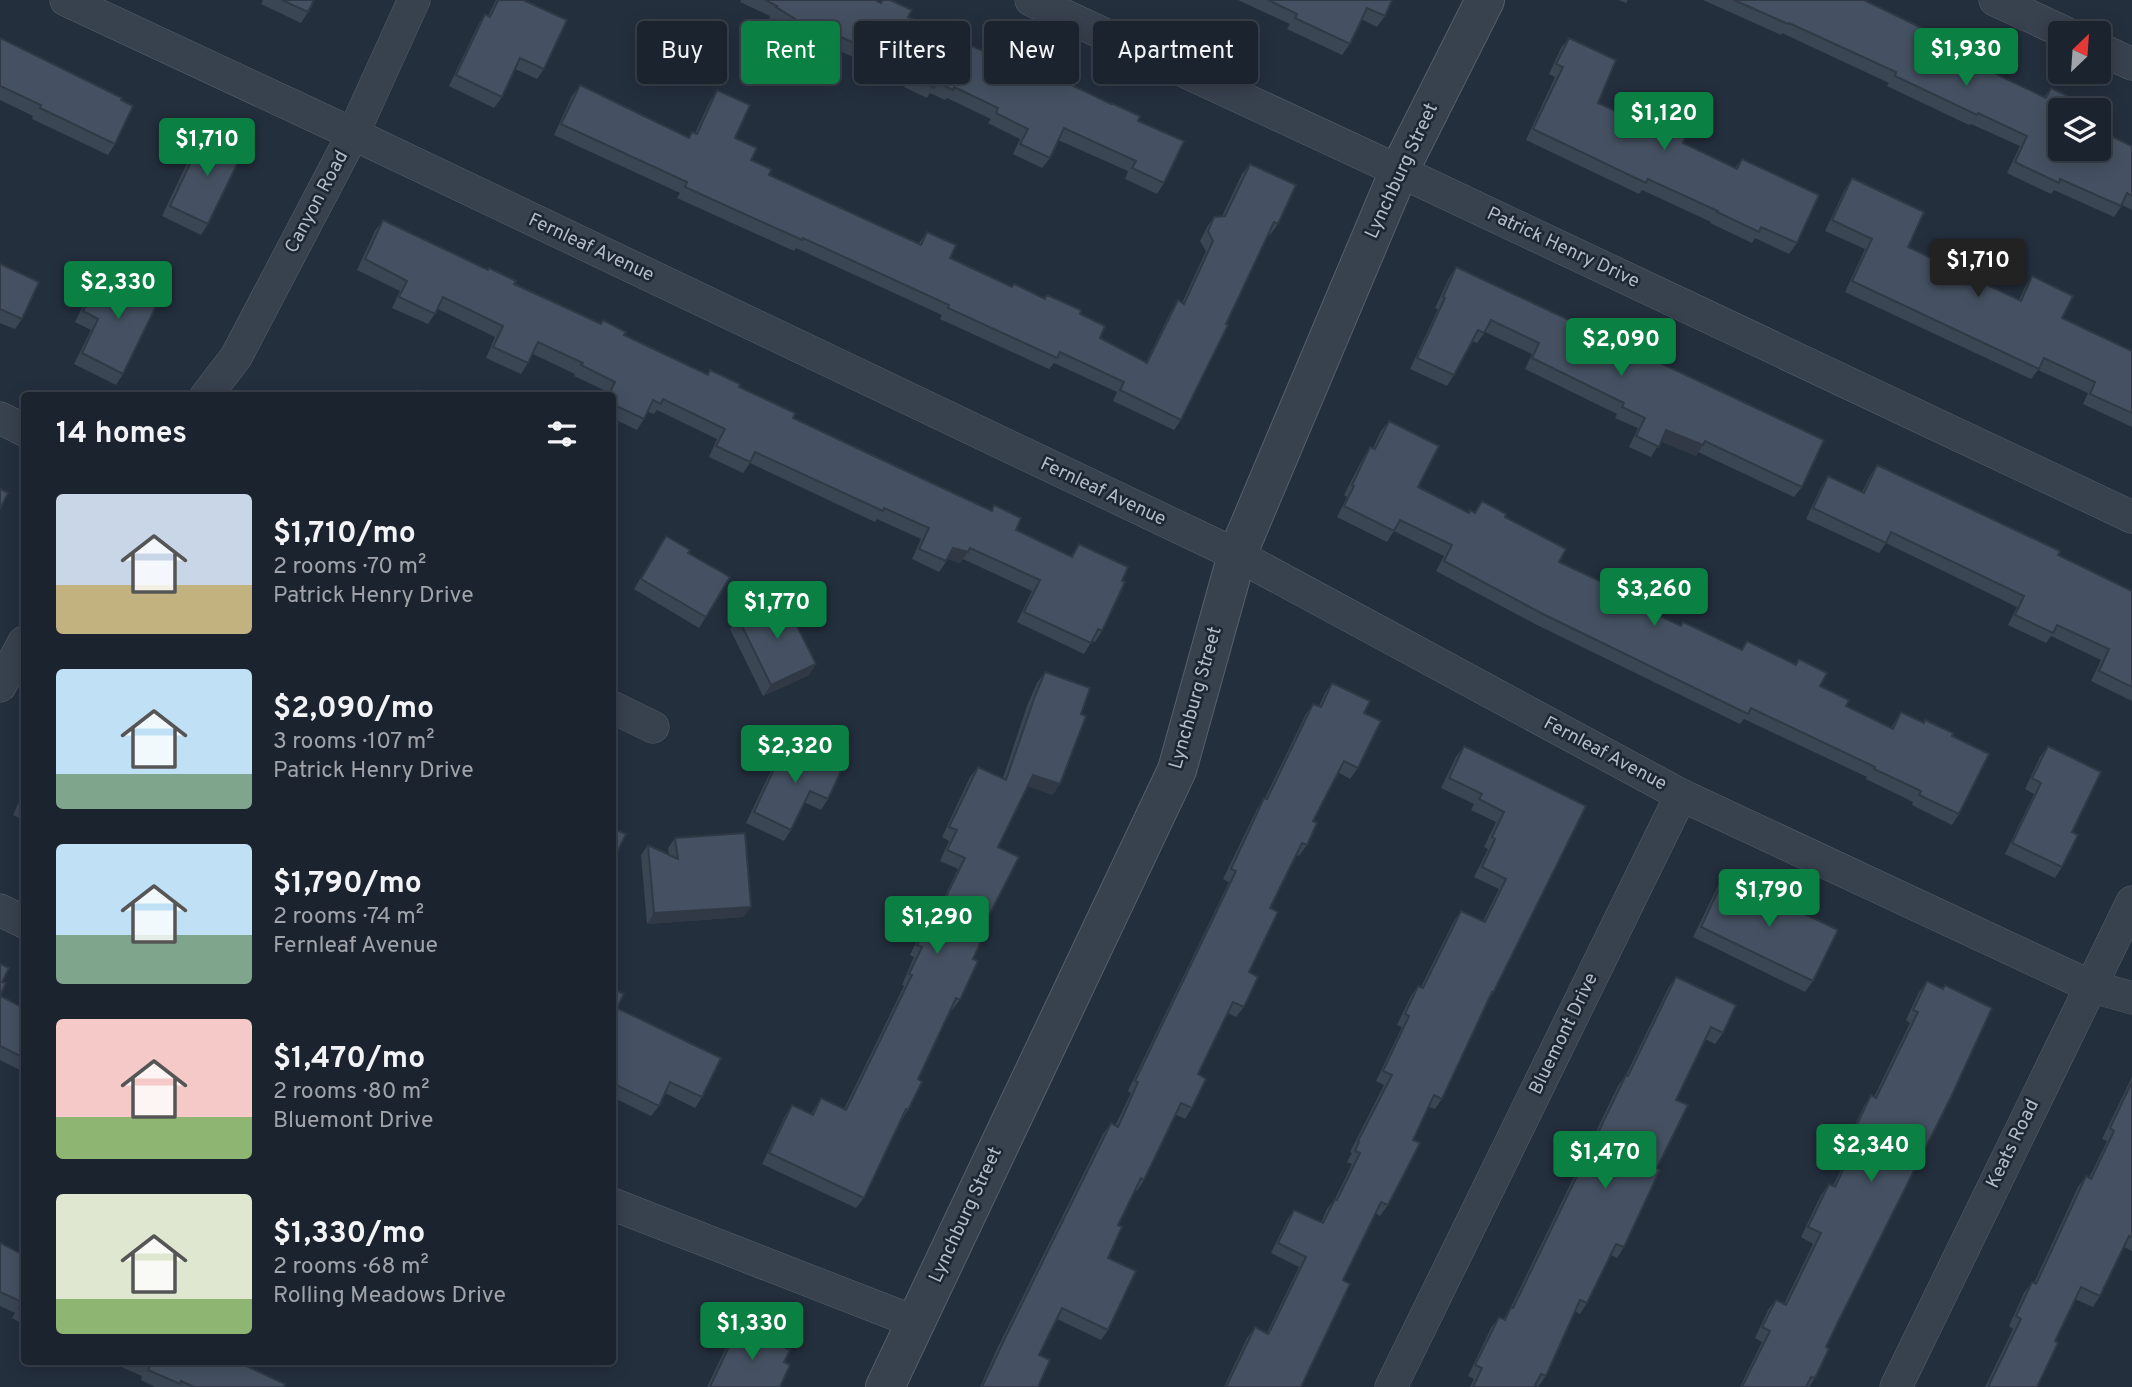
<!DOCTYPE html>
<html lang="en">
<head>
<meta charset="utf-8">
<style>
	:root { --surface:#1b232e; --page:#242b36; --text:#f1f3f6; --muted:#a0a4aa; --line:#39404a; --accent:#0b8043 }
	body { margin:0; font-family:Overpass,sans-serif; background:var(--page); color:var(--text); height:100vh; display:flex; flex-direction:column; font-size:26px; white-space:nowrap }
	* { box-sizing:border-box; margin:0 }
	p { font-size:23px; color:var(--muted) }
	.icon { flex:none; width:38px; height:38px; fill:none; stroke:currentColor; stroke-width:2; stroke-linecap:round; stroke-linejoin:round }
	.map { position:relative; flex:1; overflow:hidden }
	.side { position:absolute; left:21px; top:392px; width:595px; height:973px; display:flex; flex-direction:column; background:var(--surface); border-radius:7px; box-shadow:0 4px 18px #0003,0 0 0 2px var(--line) }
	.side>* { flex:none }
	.banner { position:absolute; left:637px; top:21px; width:665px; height:63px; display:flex; gap:14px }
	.needle { width:46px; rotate:25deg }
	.tools { position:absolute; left:2048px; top:21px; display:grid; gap:14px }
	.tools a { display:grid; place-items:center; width:63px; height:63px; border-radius:7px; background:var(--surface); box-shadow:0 4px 18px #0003,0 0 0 2px var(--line); font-size:35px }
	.price { position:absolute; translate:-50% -60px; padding:0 16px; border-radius:7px; background:var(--accent); color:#fff; font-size:23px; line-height:46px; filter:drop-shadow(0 2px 4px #0008) }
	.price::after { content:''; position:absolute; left:50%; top:42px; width:21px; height:16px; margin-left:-10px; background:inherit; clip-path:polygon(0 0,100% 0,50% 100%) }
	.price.active { background:#222; color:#fff }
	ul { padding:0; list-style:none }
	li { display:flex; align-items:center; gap:21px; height:175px; padding:0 35px }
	li span { display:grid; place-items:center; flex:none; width:196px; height:140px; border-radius:7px; color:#555 }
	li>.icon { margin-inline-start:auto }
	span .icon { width:84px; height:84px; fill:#fffc; stroke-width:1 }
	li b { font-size:30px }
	h2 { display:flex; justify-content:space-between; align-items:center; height:84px; padding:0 35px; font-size:30px }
	.pill { padding:0 24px; border-radius:7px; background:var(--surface); box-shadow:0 4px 18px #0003,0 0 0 2px var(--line); font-size:24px; line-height:63px }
	.pill.active { background:var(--accent); color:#fff }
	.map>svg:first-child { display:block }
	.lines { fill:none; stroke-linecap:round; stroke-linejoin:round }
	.minor-casing { stroke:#565f6c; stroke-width:33 }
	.tertiary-casing { stroke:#565f6c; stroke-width:40 }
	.minor { stroke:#38414e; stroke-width:32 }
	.tertiary { stroke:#38414e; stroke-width:38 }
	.wall { fill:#3b4654 }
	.shaded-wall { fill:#303945 }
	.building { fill:#455162; stroke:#303945; stroke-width:2 }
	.labels { text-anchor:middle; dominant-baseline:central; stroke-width:5; stroke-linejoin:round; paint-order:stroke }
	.street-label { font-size:19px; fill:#b4bcc9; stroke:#1d2633 }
</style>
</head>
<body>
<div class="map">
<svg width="2132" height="1387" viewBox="0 0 2132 1387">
	<rect width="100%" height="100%" fill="#242f3e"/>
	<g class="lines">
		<g class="minor-casing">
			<g id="minor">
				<path d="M66 0 353 134 1237 555 1681 795 2090 986 2132 998"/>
				<path d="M1031 0 1399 171 2132 517"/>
				<path d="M1995 0 2066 33"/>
				<path d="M2098 48 2132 64"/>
				<path d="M206 396 236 357 353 134 414 0"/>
				<path d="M0 418 24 430"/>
				<path d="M0 686 24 642"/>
				<path d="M612 707 653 727"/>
				<path d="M0 910 24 922"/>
				<path d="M612 1204 915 1322"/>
				<path d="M1391 1387 1681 795"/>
				<path d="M1896 1387 2132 902"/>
			</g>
		</g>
		<g class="tertiary-casing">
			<path id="tertiary" d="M885 1387 1177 770 1237 555 1399 171 1485 0"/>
		</g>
		<use href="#minor" class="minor"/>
		<use href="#tertiary" class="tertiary"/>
	</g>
	<g class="wall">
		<path d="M263 0H314L308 12 301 23 261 4Z"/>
		<path d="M496 0H523L544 69 537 79 515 69 502 97 494 108 449 86 478 25 485 14 488 16Z"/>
		<path d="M741 0H875L880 3 882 0H890L908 17 1017 66 1021 61 1138 121 1164 183 1157 194 1125 179 1128 171 1058 140 1050 158 1042 168 1013 154 1020 139 988 123 991 119 947 98 945 100 930 93 927 98 904 87 906 83 897 77 831 47 825 56 798 43 801 38 769 18 770 16 740 2Z"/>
		<path d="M1238 0H1392L1385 16 1377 27 1361 19 1350 44 1342 55 1287 29 1290 24Z"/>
		<path d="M1618 0H1628L1626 3Z"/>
		<path d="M1703 0H1864L1996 74 2044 97 2051 88 2060 149 2132 146V210L2122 205 2114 217 2054 190 2051 194 2007 173 2020 146 1971 124 1969 125 1887 86 1889 83 1782 33 1781 35Z"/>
		<path d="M0 38 115 144 108 155 32 119 33 116 0 100Z"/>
		<path d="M1569 38 1598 103 1654 130 1662 118 1683 143 1735 168 1742 159 1797 243 1789 254 1755 238 1752 243 1710 223 1711 222 1642 190 1639 194 1526 140 1555 77 1549 74 1561 48Z"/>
		<path d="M580 85 688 138 692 132 695 133 710 101 717 90 735 138 751 160 769 175 919 243 927 232 950 258 1012 287 1044 298 1047 295 1080 314 1100 338 1146 362 1171 311 1178 300 1182 303 1206 251 1200 241 1207 227 1214 217 1222 216 1242 174 1250 164 1278 224 1270 235 1269 234 1181 420 1174 430 1113 401 1117 392 1054 363 1049 369 940 319 942 315 796 248 794 251 677 198 680 193 554 135 572 96Z"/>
		<path d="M205 132 208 224 201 235 162 216 197 142Z"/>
		<path d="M1852 178 1908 247 2019 300 2025 287 2032 276 2062 318 2132 351V427L2083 404 2088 393 2038 370 2031 379 1845 292 1865 249 1825 231 1845 189Z"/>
		<path d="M383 220 600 324 603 320 624 335 707 375 710 370 793 418 991 511 994 505 1016 530 1071 556 1079 544 1122 581 1102 631 1095 642 1092 641 1084 654 1017 622 1032 591 963 559 960 563 948 559 939 572 912 559 921 539 877 519 875 522 750 463 743 473 709 457 717 439 657 410 654 414 648 412 644 419 637 430 612 418V396H606L608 392 574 376 575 374 533 354 528 363 521 374 486 358 495 337 438 309 428 324 392 308 400 291 357 270 375 231Z"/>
		<path d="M0 264 22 319 15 329 0 323Z"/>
		<path d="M1456 267 1802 487 1794 497 1698 452 1696 456 1661 441 1651 457 1629 447 1638 428 1615 418 1617 414 1525 369 1532 354 1485 332 1477 343 1472 341 1454 375 1447 386 1410 369 1438 309 1435 308 1449 278Z"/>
		<path d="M120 276 123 374 116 385 74 364 91 330 75 322 92 288 99 278 114 285Z"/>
		<path d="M1389 421 1418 487 1468 513 1474 512 1482 501 1505 517 1559 562 1630 602 1681 626 1683 622 1741 650 1747 641 1795 665 1799 659 1820 686 1846 706 1891 728 1901 712 1923 723 1925 720 1952 736 1959 814 1952 825 1912 805 1913 802 1866 779 1867 777 1744 719 1740 724 1535 624 1436 571 1444 556 1394 531 1387 542 1337 517 1347 497 1344 495 1363 458 1370 447 1373 448 1381 431Z"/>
		<path d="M1877 465 2132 591V701L2091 681 2101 660 2051 636 2046 643 2008 625 2017 607 1886 543 1879 553 1806 519 1821 487 1828 476 1862 492 1870 476Z"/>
		<path d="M666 536 688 553 706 617 699 628 634 589Z"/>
		<path d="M738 618 809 675 763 696 730 629Z"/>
		<path d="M1045 672 1053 795 1028 786 998 847 981 931 960 1000 952 1010 951 1009 918 1079 908 1110 901 1121 864 1198 856 1208 762 1164 785 1116 792 1105 811 1114 821 1098 844 1109 904 986 902 985 914 957 910 955 928 917 935 906 939 908 958 869 940 861 949 841 942 837 970 777 978 767 1003 778 1027 706 1037 683Z"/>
		<path d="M1332 683 1364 713 1358 768 1350 779 1338 772 1313 821 1307 845 1299 856 1297 855 1270 908 1249 972 1244 1007 1236 1017 1228 1013 1198 1074 1192 1108 1185 1119 1175 1114 1144 1180 1137 1191 1135 1190 1118 1225 1108 1258V1330L1101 1340 1057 1319 1039 1355 1038 1387H980L997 1349 1103 1134 1111 1123 1115 1126 1131 1093 1128 1091 1229 882 1223 879 1257 809 1265 798 1306 714 1313 704 1319 706 1325 693Z"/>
		<path d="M787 741 823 762 828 799 821 810 804 802 791 830 784 841 746 823 780 752Z"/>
		<path d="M1464 746 1586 806 1493 993 1488 1001 1442 1099 1435 1109 1429 1107 1413 1140 1388 1205 1380 1216 1375 1213 1343 1280 1301 1387H1224L1247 1338 1255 1327 1267 1333 1299 1267 1271 1253 1287 1220 1294 1210 1321 1223 1327 1209 1335 1199 1352 1164 1347 1162 1352 1153 1350 1152 1384 1085 1376 1081 1402 1027 1397 1025 1411 996 1418 986 1421 987 1454 921 1461 911 1483 921 1499 889 1474 877 1488 849 1484 847 1496 822 1471 810 1474 804 1441 788 1456 757Z"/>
		<path d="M2048 746 2062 867 2055 878 2005 854 2034 794 2025 789 2040 757Z"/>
		<path d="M24 791V820L13 815Z"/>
		<path d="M675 838 751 907 743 917 647 924 641 855 648 845 669 854 668 848Z"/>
		<path d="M1725 876 1813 981 1805 992 1693 937 1718 886Z"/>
		<path d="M1676 977 1723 1033 1715 1044 1705 1039 1676 1100 1657 1168 1624 1247 1617 1258 1611 1255 1587 1303 1580 1314 1575 1311 1546 1376 1538 1387 1535 1385 1534 1387H1470L1474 1379 1468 1376 1491 1328 1499 1317 1503 1320 1510 1309 1618 1086 1626 1075 1669 987Z"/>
		<path d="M1927 981 1838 1322 1826 1347 1815 1378 1809 1387H1740L1762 1342 1755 1338 1768 1310 1776 1300 1784 1304 1813 1244 1801 1237 1821 1195 1829 1184 1833 1186 1850 1151 1844 1148 1864 1106 1871 1095 1874 1097 1910 1023 1906 1020 1919 992Z"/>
		<path d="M612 988 617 1008 702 1097 695 1108 665 1093 659 1106 651 1116 612 1097Z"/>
		<path d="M0 996 24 1008V1072L0 1060Z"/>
		<path d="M2132 1077V1251L2124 1247 2100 1296 2093 1307 2075 1299 2055 1341 2037 1387H1985L2013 1329 2009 1326 2024 1293 2032 1282 2034 1283 2078 1187 2086 1176 2089 1178 2107 1141 2102 1139Z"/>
		<path d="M0 1243 24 1255V1325L12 1318 15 1313 0 1306Z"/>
		<path d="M739 1325 784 1362 780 1387H707L732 1335Z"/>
		<path d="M110 1362H238L284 1387H155L141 1380 142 1376Z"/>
	</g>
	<g class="shaded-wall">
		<path d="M1666 430 1703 445 1696 456 1659 441Z"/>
		<path d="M953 548 968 552 960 563 945 558Z"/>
		<path d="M816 664 809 675 763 696 771 685Z"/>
		<path d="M1033 775 1060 784 1053 795 1026 786Z"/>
		<path d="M751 907 743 917 647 924 654 913Z"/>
	</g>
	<g class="building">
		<path d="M282 0H314L308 12Z"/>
		<path d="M498 0H523L567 20 544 69 520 58 502 97 456 75 485 14 490 17Z"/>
		<path d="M765 0H875L881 3 883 0H890L912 10 908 17 1018 67 1021 61 1111 104V103L1140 116 1138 121 1184 141 1164 183 1132 168 1136 161 1064 128 1050 158 1020 144 1028 129 996 113 998 108 954 87 953 90 937 82 934 88 911 77 913 72 905 67 837 35 832 45 806 33 808 27 776 7 777 6Z"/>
		<path d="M1268 0H1392L1385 16 1367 8 1350 44 1295 18 1297 14Z"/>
		<path d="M1734 0H1864L2000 66 1996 74 2046 98 2051 88 2096 109 2095 110H2060V149H2098V130L2132 146V196L2127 193 2121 206 2060 179 2059 183 2015 162 2027 136 1978 113 1977 115 1895 76 1896 72 1789 23 1788 24Z"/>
		<path d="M0 38 122 98 121 100 133 106 115 144 40 108 41 105 0 86Z"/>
		<path d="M1569 38 1616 60 1598 103 1656 130 1662 118 1688 131 1683 143 1737 169 1742 159 1819 195 1797 243 1761 227 1759 232 1717 212 1718 211 1648 179 1646 183 1533 129 1563 67 1556 64Z"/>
		<path d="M580 85 689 138 692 132 697 134 717 90 750 105 735 138 757 148 751 160 771 169 769 175 921 245 927 232 956 245 950 258 1012 287 1014 284 1045 299 1047 295 1081 310 1080 314 1105 326 1100 338 1147 363 1178 300 1184 304 1213 241 1208 231 1214 217 1225 216 1250 164 1296 185 1278 224 1274 222 1226 324 1228 325 1181 420 1120 390 1124 382 1060 352 1057 358 948 308 949 305 803 238 802 240 685 187 687 182 561 124Z"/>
		<path d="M205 132 244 150 208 224 170 206Z"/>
		<path d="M1852 178 1924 212 1908 247 2021 301 2032 276 2073 296 2062 318 2132 351V413L2090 394 2095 382 2044 358 2039 369 1852 281 1872 239 1832 220Z"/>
		<path d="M383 220 488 270 489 268 516 281 514 284 601 324 603 320 626 332 624 335 708 375 710 370 740 384 739 387 795 413 793 418 878 458 992 511 994 505 1021 518 1016 530 1072 557 1079 544 1128 567 1122 581 1125 582 1102 631 1098 629 1091 643 1024 612 1040 580 970 548 968 552 953 548 946 561 919 549 929 528 884 508 883 511 755 452 750 462 716 446 725 429 663 399 661 404 653 400 644 419 612 404V396H608L615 382 581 365 583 363 538 342 528 363 493 347 503 326 443 297 435 314 399 297 407 281 365 259Z"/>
		<path d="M0 264 39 282 22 319 0 309Z"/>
		<path d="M1456 267 1824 440 1802 487 1705 441 1703 445 1666 430 1659 447 1636 436 1645 418 1622 407 1624 403 1532 358 1539 343 1491 320 1484 333 1478 330 1454 375 1417 358 1445 298 1443 297Z"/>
		<path d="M120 276 161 296 123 374 82 353 98 319 83 311 99 278 115 286Z"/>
		<path d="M418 390 429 396H416Z"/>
		<path d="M1389 421 1439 446 1418 487 1469 513 1470 510 1475 513 1482 501 1506 514 1505 517 1566 549 1559 562 1632 596 1630 602 1681 626 1683 622 1742 650 1747 641 1796 665 1799 659 1827 673 1820 686 1849 700 1846 706 1893 729 1901 712 1924 723 1925 720 1953 733 1952 736 1989 754 1959 814 1919 795 1921 791 1874 769 1875 767 1751 708 1748 714 1543 614 1444 561 1452 545 1400 520 1394 531 1344 506 1354 486 1352 485 1370 447 1375 449Z"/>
		<path d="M1877 465 2060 551 2058 555 2132 591V687L2099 671 2109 649 2057 625 2053 633 2015 615 2024 596 1891 532 1886 543 1813 508 1828 476 1864 493Z"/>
		<path d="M0 489 8 493 0 509Z"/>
		<path d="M666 536 690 550 688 553 730 577 706 617 641 579Z"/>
		<path d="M782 596 816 664 771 685 738 618Z"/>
		<path d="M1045 672 1090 688 1081 714 1086 716 1060 784 1033 775 998 847 1019 857 981 931 985 933 973 959 978 961 960 1000 956 998 918 1079 922 1082 908 1110 906 1109 864 1198 769 1153 792 1105 813 1115 821 1098 846 1110 912 975 909 974 922 947 917 945 935 906 940 909 965 858 947 850 957 830 949 827 978 767 1006 780 1035 696Z"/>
		<path d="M1332 683 1370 701 1364 713 1381 721 1358 768 1344 761 1313 821 1317 823 1307 845 1302 843 1270 908 1278 912 1249 972 1258 977 1244 1007 1233 1002 1198 1074 1206 1079 1192 1108 1181 1103 1144 1180 1141 1178 1118 1225 1122 1227 1108 1258 1136 1271 1108 1330 1062 1308 1039 1355 1050 1360 1038 1387H982L1005 1338 1111 1123 1118 1127 1138 1082 1135 1081 1236 871 1231 869 1264 798 1267 799 1313 704 1321 707Z"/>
		<path d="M787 741 825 759 823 762 841 771 828 799 810 791 791 830 754 812Z"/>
		<path d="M1464 746 1586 806 1493 993 1492 992 1442 1099 1434 1095 1413 1140 1420 1143 1400 1182 1388 1205 1381 1202 1343 1280 1350 1284 1301 1387H1226L1255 1327 1268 1334 1270 1331 1306 1257 1278 1243 1294 1210 1323 1223 1335 1199 1337 1200 1360 1153 1355 1151 1359 1142 1358 1141 1392 1075 1383 1071 1409 1016 1405 1014 1418 986 1423 988 1461 911 1485 922 1506 879 1482 867 1495 839 1492 837 1504 812 1479 799 1482 794 1449 778Z"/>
		<path d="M2048 746 2101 772 2072 832 2078 835 2062 867 2012 843 2041 783 2032 778Z"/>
		<path d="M24 796V806L20 804Z"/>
		<path d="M612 828 626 834 612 863Z"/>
		<path d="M745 833 751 907 654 913 648 845 678 859 675 838Z"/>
		<path d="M1725 876 1838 930 1813 981 1701 927Z"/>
		<path d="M0 964 9 968 2 982 6 983 0 995Z"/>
		<path d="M1676 977 1736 1005 1723 1033 1711 1027 1676 1100 1688 1105 1657 1168 1660 1170 1624 1247 1616 1244 1587 1303 1580 1300 1546 1376 1541 1374 1534 1387H1473L1482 1368 1475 1365 1499 1317 1505 1320 1511 1307 1513 1308 1626 1075 1628 1076Z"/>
		<path d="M1927 981 1943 989 1945 985 1992 1008 1951 1097 1838 1322 1826 1347 1829 1349 1815 1378 1811 1377 1806 1387H1742L1770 1331 1762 1327 1776 1300 1786 1305 1821 1233 1808 1227 1829 1184 1835 1187 1857 1140 1851 1137 1871 1095 1876 1098 1918 1012 1913 1010Z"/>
		<path d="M612 988 624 994 617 1008 721 1058 702 1097 670 1082 659 1106 612 1083Z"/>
		<path d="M0 996 24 1008V1058L0 1046Z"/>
		<path d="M2132 1082V1237L2129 1236 2100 1296 2081 1287 2055 1341 2058 1343 2037 1387H1988L2021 1319 2016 1316 2032 1282 2036 1284 2086 1176 2091 1179 2114 1131 2110 1128Z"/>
		<path d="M0 1243 24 1255V1310L19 1308 22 1302 0 1292Z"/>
		<path d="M739 1325 790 1350 784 1362 790 1365 780 1387H710Z"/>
		<path d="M141 1362H238L285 1384 284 1387H194L181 1381 180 1384 148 1370 150 1366Z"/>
	</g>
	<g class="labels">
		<g class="street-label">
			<text transform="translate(1402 171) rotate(-65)">Lynchburg Street</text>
			<text transform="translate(317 202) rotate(-62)">Canyon Road</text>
			<text transform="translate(591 248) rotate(25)">Fernleaf Avenue</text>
			<text transform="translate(1563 248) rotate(25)">Patrick Henry Drive</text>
			<text transform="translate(1103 492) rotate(25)">Fernleaf Avenue</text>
			<text transform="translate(1196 698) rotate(-74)">Lynchburg Street</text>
			<text transform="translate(1605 754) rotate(28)">Fernleaf Avenue</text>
			<text transform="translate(1564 1034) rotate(-64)">Bluemont Drive</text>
			<text transform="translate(2013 1144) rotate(-64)">Keats Road</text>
			<text transform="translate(966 1215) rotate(-65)">Lynchburg Street</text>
		</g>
	</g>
</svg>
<div class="tools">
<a><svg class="needle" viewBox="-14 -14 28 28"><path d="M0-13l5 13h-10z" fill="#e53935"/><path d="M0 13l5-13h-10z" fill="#a0a4aa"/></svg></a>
<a><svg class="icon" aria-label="layers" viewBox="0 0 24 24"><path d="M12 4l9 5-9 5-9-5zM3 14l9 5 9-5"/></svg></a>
</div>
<b class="price" style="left:1966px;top:88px">$1,930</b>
<b class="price" style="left:1664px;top:152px">$1,120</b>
<b class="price" style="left:207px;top:178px">$1,710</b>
<b class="price active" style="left:1978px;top:299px">$1,710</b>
<b class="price" style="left:118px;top:321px">$2,330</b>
<b class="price" style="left:1621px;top:378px">$2,090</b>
<b class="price" style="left:1654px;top:628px">$3,260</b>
<b class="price" style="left:777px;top:641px">$1,770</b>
<b class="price" style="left:795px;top:785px">$2,320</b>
<b class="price" style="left:1769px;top:929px">$1,790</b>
<b class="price" style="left:937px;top:956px">$1,290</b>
<b class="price" style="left:1871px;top:1184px">$2,340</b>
<b class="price" style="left:1605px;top:1191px">$1,470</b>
<b class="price" style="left:752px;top:1362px">$1,330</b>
<div class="banner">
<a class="pill">Buy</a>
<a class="pill active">Rent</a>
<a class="pill">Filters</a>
<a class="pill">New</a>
<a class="pill">Apartment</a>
</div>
<section class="side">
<h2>14 homes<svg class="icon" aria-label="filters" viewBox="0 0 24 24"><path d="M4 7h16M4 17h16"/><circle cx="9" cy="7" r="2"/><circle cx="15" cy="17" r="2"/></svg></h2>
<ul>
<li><span style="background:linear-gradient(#c9d6e8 65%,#c2b280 0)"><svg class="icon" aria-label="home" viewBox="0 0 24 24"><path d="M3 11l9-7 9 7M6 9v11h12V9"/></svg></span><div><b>$1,710/mo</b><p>2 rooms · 70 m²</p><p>Patrick Henry Drive</p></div></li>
<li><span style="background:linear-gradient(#bfe0f5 75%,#7fa58c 0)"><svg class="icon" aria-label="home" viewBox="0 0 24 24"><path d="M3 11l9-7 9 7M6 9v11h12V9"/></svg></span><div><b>$2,090/mo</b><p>3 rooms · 107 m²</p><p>Patrick Henry Drive</p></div></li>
<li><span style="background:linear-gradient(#bfe0f5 65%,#7fa58c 0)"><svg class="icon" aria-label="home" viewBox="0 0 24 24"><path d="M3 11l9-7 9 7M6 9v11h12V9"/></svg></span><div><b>$1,790/mo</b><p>2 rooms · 74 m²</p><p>Fernleaf Avenue</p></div></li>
<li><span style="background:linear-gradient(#f6c9c9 70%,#8fb573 0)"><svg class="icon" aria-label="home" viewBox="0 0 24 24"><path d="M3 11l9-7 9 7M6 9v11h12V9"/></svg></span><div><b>$1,470/mo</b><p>2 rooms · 80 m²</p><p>Bluemont Drive</p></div></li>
<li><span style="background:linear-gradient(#dfe7d0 75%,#8fb573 0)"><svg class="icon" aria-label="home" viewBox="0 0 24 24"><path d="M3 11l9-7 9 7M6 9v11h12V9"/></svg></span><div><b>$1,330/mo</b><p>2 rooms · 68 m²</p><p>Rolling Meadows Drive</p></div></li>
</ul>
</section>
</div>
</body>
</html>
